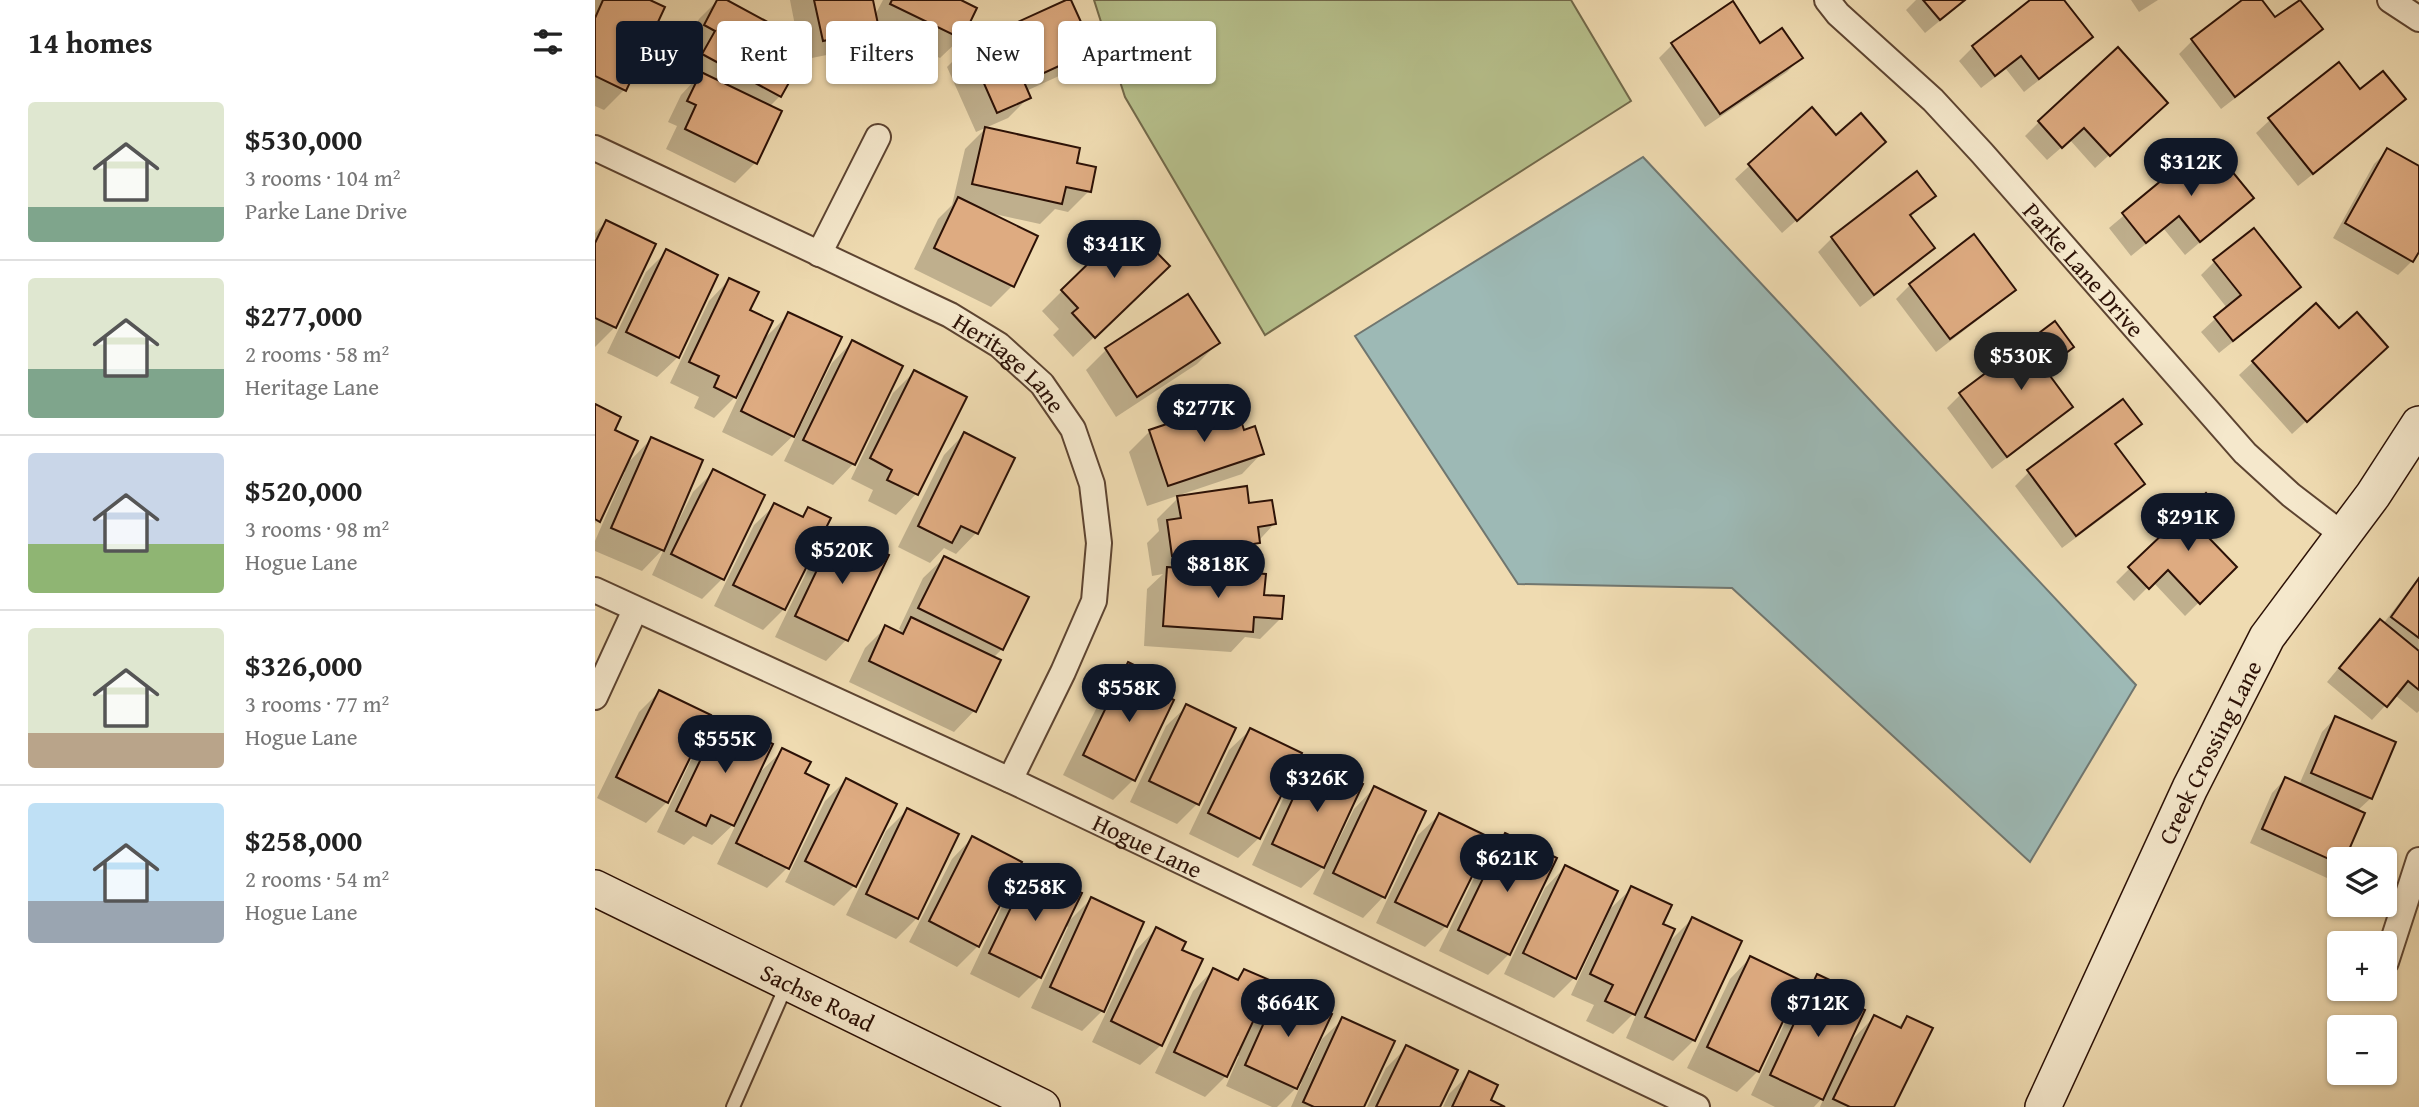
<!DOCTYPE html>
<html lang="en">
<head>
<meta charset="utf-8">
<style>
	:root { --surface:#fff; --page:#f6f6f6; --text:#222; --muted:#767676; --line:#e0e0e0; --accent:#111827 }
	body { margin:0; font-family:"Gentium Book Plus",serif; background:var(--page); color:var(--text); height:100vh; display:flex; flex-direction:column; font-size:26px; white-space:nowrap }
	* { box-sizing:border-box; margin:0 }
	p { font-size:23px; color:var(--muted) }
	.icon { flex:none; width:38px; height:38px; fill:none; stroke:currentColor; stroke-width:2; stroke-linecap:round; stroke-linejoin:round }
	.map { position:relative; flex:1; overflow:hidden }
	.details { display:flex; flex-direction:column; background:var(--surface); width:595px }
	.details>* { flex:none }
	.hud { position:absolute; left:21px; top:21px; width:665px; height:63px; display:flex; gap:14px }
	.controls { position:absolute; left:1732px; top:847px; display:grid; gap:14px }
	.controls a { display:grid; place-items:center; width:70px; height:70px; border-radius:7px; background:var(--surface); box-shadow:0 2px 5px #0004; font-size:35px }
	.price { position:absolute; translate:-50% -60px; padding:0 16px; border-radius:24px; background:var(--accent); color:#fff; font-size:23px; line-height:46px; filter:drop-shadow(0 2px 4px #0008) }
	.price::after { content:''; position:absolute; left:50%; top:42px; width:21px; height:16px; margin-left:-10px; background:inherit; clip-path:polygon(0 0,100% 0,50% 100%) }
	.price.active { background:#222; color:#fff }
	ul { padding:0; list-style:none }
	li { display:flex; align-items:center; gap:21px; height:175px; padding:0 28px }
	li+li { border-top:2px solid var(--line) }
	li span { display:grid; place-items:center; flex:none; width:196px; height:140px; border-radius:7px; color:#555 }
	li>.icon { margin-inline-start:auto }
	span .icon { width:84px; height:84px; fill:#fffc; stroke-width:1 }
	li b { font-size:30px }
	h2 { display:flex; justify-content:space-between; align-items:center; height:84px; padding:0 28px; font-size:30px }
	.tag { padding:0 24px; border-radius:7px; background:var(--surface); box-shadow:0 2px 5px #0004; font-size:24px; line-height:63px }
	.tag.active { background:var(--accent); color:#fff }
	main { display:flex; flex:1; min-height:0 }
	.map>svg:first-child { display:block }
	.green { fill:#b7c18d; stroke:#72694a; stroke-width:2 }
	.water { fill:#9db9b5; stroke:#70766f; stroke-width:2 }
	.shadow { fill:#0003 }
	.building { fill:#deab81; stroke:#2c1106; stroke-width:2 }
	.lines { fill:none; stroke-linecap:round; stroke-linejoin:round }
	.lane-casing { stroke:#5d4431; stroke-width:16 }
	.street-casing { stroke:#5d4431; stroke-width:28 }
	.secondary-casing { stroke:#2c1106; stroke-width:38 }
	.lane { stroke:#f5e8cc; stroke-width:12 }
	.street { stroke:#f5e8cc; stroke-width:24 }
	.secondary { stroke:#f5e8cc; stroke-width:35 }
	.labels { text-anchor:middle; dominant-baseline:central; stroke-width:5; stroke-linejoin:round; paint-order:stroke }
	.street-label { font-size:24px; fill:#2c1106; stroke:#f5e8cc }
</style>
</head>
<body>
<main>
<section class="details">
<h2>14 homes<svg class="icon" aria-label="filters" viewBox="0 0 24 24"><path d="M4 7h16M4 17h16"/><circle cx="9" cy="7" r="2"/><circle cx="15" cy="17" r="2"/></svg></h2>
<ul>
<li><span style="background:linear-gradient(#dfe7d0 75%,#7fa58c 0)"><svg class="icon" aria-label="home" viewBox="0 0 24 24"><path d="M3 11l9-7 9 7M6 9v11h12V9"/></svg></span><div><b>$530,000</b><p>3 rooms · 104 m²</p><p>Parke Lane Drive</p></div></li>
<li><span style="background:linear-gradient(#dfe7d0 65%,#7fa58c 0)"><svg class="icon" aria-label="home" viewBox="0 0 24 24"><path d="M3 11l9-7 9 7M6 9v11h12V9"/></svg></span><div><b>$277,000</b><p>2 rooms · 58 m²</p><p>Heritage Lane</p></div></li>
<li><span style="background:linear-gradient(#c9d6e8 65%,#8fb573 0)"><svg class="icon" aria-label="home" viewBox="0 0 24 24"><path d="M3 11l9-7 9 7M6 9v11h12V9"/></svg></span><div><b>$520,000</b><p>3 rooms · 98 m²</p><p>Hogue Lane</p></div></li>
<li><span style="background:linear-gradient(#dfe7d0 75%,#b9a48a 0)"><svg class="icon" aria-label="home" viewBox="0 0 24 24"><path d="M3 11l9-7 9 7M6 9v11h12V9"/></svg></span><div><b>$326,000</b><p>3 rooms · 77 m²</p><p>Hogue Lane</p></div></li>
<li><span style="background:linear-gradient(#bfe0f5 70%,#9aa5b1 0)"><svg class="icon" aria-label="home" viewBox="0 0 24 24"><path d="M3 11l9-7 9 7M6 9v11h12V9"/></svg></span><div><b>$258,000</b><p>2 rooms · 54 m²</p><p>Hogue Lane</p></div></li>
</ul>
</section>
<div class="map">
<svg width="1824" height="1107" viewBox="0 0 1824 1107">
	<rect width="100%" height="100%" fill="#efdbb1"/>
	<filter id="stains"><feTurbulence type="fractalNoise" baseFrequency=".00286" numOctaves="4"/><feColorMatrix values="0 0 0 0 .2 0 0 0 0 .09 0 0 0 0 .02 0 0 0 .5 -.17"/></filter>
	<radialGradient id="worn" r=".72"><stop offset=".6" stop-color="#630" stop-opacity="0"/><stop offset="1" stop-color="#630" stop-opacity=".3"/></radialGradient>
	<path class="green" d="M499 0H976L1036 101 670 335 530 97Z"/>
	<path class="water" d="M1048 157 1541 685 1435 862 1137 588 923 584 760 336Z"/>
	<g class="shadow">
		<path d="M0 0H51L29 90 9 110 0 106Z"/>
		<path d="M123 0H129L203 41 195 0H276L279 17 288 0H362L366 38 345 58 282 28 261 49 207 60 206 57 185 96 174 107 160 163 140 183 71 149 82 126 73 122 86 95 99 81 88 75 100 52 90 46 104 19Z"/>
		<path d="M1321 0H1370L1330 33 1311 10Z"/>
		<path d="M1438 0H1467L1496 37 1482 50 1429 92 1411 69 1386 88 1364 61 1378 47Z"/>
		<path d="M1536 0H1563L1544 12Z"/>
		<path d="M1650 0H1665L1680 20 1725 29 1712 43 1626 109 1584 54 1598 40Z"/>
		<path d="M483 22 474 32 484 56 464 76 431 91 434 97 413 118 381 132 352 67 373 46Z"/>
		<path d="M1078 44 1165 45 1206 58 1192 72 1110 127 1064 58Z"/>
		<path d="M1765 91 1808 99 1795 113 1703 186 1661 133 1675 120Z"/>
		<path d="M1217 109 1241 137 1275 155 1187 233 1140 179Z"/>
		<path d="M1557 116 1500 168 1475 140 1452 160 1430 136 1444 122Z"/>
		<path d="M390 129 480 164 494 191 473 212 460 209 445 224 395 213 441 236 417 286 396 307 319 269 343 219 357 205 370 149Z"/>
		<path d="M1613 145 1657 198 1590 255 1569 229 1536 256 1514 228Z"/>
		<path d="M1793 150 1824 168V248L1817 261 1803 275 1738 238 1779 164Z"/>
		<path d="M1322 173 1339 196 1315 217 1338 248 1324 262 1265 307 1223 252 1237 238Z"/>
		<path d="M11 222 20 327 0 347V233Z"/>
		<path d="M1379 237 1419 290 1405 303 1341 352 1301 299 1315 285Z"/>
		<path d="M71 252 83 357 62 377 12 353 51 272Z"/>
		<path d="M1620 261 1704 287 1690 300 1624 353 1606 332 1632 308 1606 275Z"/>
		<path d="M134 280 153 310 168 340 194 314 203 424 206 425 237 363 257 342 306 366 258 464 238 485 189 461 204 430 177 456 127 432 146 391 119 418 99 408 104 397 75 383 114 301Z"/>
		<path d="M552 287 478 357 458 335 464 329 447 311 467 291Z"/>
		<path d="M623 343 602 364 521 417 491 370 511 350Z"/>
		<path d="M1477 347 1449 371 1476 407 1462 420 1397 469 1352 408 1365 395Z"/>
		<path d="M1777 361 1697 434 1644 375 1658 362Z"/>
		<path d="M319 372 321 494 301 515 273 501 278 490 256 479 298 393Z"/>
		<path d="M0 406 17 431 31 465 56 439 78 524 81 526 98 492 118 472 127 579 107 599 57 575 70 547 47 571 0 551V541L30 472 27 470 0 524Z"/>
		<path d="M1545 424 1519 446 1548 484 1534 498 1467 548 1420 486 1434 472Z"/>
		<path d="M555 431 648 432 667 453 647 474 552 506 534 452Z"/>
		<path d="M369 434 418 459 381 533 361 554 349 548 335 563 303 547 349 455Z"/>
		<path d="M583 498 653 505 679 524 643 563 602 569 667 596 686 618 665 639 650 637 636 652 549 646 552 589 568 574 557 576 552 543 564 531 562 519Z"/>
		<path d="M180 505 205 518 214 509 233 519 189 609 168 630 119 606 159 525Z"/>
		<path d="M242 532 291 556 251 640 231 661 180 637 221 553Z"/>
		<path d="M1610 537 1640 567 1590 616 1558 582 1539 601 1521 582 1535 568Z"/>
		<path d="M349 558 407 649 398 658 403 660 379 711 359 732 254 682 270 648 290 628 303 633 306 630 304 629 328 578Z"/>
		<path d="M1824 577V711L1822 713 1800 695 1777 720 1732 682 1771 635 1785 621 1788 624Z"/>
		<path d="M533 664 554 689 538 780 518 800 468 775 513 685Z"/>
		<path d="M64 692 99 747 125 721 161 776 188 750 208 774 192 868 172 888 122 864 143 820 117 845 98 836 89 845 62 832 98 756 95 755 72 802 51 823 2 798 44 712Z"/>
		<path d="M592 706 602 804 582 824 535 802 571 726Z"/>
		<path d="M1740 718 1776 798 1762 811 1768 814 1748 859H1745V865L1732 878 1655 843 1677 793 1690 779 1704 785 1727 732Z"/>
		<path d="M655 730 664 838 643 858 594 834 634 750Z"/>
		<path d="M717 761 732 857 735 858 759 809 779 788 829 812 788 897 768 918 718 894 733 862 706 888 657 865 696 782Z"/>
		<path d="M251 780 259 886 239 906 190 882 230 801Z"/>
		<path d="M312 810 322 918 301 939 251 915 291 831Z"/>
		<path d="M844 815 851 926 830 947 781 923 823 835Z"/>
		<path d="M910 835 914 954 893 975 844 951 890 855Z"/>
		<path d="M377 838 409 895 435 870 445 977 424 998 375 974 410 900 407 898 383 946 362 967 314 942 357 859Z"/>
		<path d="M970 867 979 978 959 998 909 974 950 888Z"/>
		<path d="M1037 888 1066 925 1071 945 1097 919 1099 1040 1078 1061 1031 1038 1044 1008 1018 1034 991 1021 999 1005 976 995 1016 908Z"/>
		<path d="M496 899 507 1011 487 1031 436 1008 473 927 470 925Z"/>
		<path d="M561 929 566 1045 545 1065 497 1042 541 950Z"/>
		<path d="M1155 958 1163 1071 1142 1092 1092 1068 1135 979Z"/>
		<path d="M618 970 640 980 649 971 658 1018 685 991 711 1067 714 1068 727 1039 748 1019 767 1107H696L707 1082 682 1107H677L631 1086 644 1056 641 1055 631 1076 610 1097 560 1073 598 991Z"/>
		<path d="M1223 976 1247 1000 1253 1044 1279 1017 1302 1028 1312 1018 1297 1107H1225L1230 1095 1219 1107H1180L1156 1095 1202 997Z"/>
		<path d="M812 1047 843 1107H772L791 1068Z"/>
		<path d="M875 1073 894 1100 907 1107H848L854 1094Z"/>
	</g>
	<g class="building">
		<path d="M8 0H55L70 7 31 91 0 76V18Z"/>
		<path d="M122 0H132L215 45 186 97 107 54 120 31 109 25Z"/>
		<path d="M219 0H278L284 29 228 41Z"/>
		<path d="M297 0H366L382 8 367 39 295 4Z"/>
		<path d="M471 0H476L486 22 474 27 486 56 429 82 436 98 402 113 372 45Z"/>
		<path d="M1328 0H1370L1345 20Z"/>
		<path d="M1435 0H1469L1498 37 1444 79 1426 56 1400 76 1377 46Z"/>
		<path d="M1647 0H1667L1680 17 1705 0 1728 29 1640 97 1596 39Z"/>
		<path d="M1138 1 1165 43 1187 28 1208 58 1125 114 1076 43Z"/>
		<path d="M1523 47 1573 103 1515 156 1489 128 1467 148 1443 121Z"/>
		<path d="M1744 62 1765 89 1788 71 1811 99 1718 174 1673 118Z"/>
		<path d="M106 72 187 111 162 164 90 129 101 105 92 101Z"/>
		<path d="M1217 107 1241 135 1266 113 1291 142 1202 221 1153 164Z"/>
		<path d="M390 127 485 148 482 163 501 167 496 192 471 187 467 204 377 184Z"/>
		<path d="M1613 142 1659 198 1605 242 1584 216 1551 243 1527 213Z"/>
		<path d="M1792 148 1824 166V252L1818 262 1750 223Z"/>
		<path d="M1322 171 1341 196 1315 215 1340 248 1279 295 1236 237Z"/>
		<path d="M363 197 443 236 419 287 339 248Z"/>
		<path d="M11 220 61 244 21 328 0 318V243Z"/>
		<path d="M534 224 575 266 500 338 477 313 483 308 466 290Z"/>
		<path d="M1659 228 1706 287 1638 341 1619 317 1646 295 1618 260Z"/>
		<path d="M1379 234 1421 290 1355 339 1314 284Z"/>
		<path d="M71 249 123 275 84 358 31 332Z"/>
		<path d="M134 278 164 292 155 310 178 321 141 398 119 387 124 376 94 362Z"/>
		<path d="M593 294 625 343 542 397 510 348Z"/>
		<path d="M1721 303 1744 328 1762 312 1793 347 1712 422 1657 361Z"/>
		<path d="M193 312 247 337 199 437 146 411Z"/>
		<path d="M1460 321 1479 347 1450 369 1478 407 1412 457 1364 393Z"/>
		<path d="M257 340 308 366 260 465 208 440Z"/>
		<path d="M319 370 372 397 323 495 292 480 297 470 275 458Z"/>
		<path d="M1528 399 1547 424 1520 444 1550 484 1481 536 1432 470Z"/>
		<path d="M640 401 649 430 660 426 669 454 573 486 554 430Z"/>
		<path d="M0 404 26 417 20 430 43 441 5 522 0 519Z"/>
		<path d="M369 432 420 458 383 534 366 526 357 543 323 526Z"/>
		<path d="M56 437 108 460 69 551 16 528Z"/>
		<path d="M118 469 170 495 129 580 76 554Z"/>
		<path d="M652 486 654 503 677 500 681 524 663 527 665 543 577 556 572 520 586 518 582 496Z"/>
		<path d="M1611 493 1633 517 1613 537 1642 567 1605 604 1573 570 1554 589 1533 567Z"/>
		<path d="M179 503 208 517 213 507 236 518 190 610 138 585Z"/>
		<path d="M241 530 294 555 253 641 200 616Z"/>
		<path d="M349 556 434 597 408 650 323 608Z"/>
		<path d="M572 567 671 574 669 595 689 596 687 619 659 617 658 632 568 626Z"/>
		<path d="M1824 578V638L1796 617Z"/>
		<path d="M316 617 406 660 381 712 274 661 290 625 308 634Z"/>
		<path d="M1785 619 1824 651V690L1813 681 1792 707 1744 668Z"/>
		<path d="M533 662 561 676 556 688 579 700 540 781 488 755Z"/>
		<path d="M64 690 116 715 73 803 21 777Z"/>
		<path d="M591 704 641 728 604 805 554 781Z"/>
		<path d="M1740 716 1801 742 1777 799 1716 773Z"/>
		<path d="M125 719 178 744 139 826 116 815 111 826 81 811Z"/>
		<path d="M655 728 707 753 665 839 613 813Z"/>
		<path d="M187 748 216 762 210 773 234 785 194 869 141 843Z"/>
		<path d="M716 759 768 784 729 868 677 844Z"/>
		<path d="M1690 777 1770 813 1750 859H1745V864L1667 829Z"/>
		<path d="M251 778 302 804 261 887 210 861Z"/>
		<path d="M779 786 831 811 790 898 738 873Z"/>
		<path d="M312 808 364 834 323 919 271 894Z"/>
		<path d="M844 813 896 838 852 927 800 902Z"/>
		<path d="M910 833 962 858 915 955 863 930Z"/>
		<path d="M377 836 427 862 384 947 334 921Z"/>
		<path d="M970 865 1023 891 981 979 928 953Z"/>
		<path d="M435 868 487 893 446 978 394 953Z"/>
		<path d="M1036 886 1077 905 1068 924 1080 929 1040 1015 1010 1001 1018 985 995 974Z"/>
		<path d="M496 897 549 922 509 1012 455 987Z"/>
		<path d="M1097 917 1147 941 1100 1041 1050 1017Z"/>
		<path d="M561 927 591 942 587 950 608 959 567 1046 516 1021Z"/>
		<path d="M1155 956 1207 981 1164 1072 1112 1047Z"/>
		<path d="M618 968 643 980 649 969 677 981 632 1077 579 1052Z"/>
		<path d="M1222 974 1254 989 1249 1000 1270 1010 1228 1100 1175 1075Z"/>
		<path d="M684 989 737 1014 702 1089 650 1065Z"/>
		<path d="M1279 1015 1306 1028 1312 1016 1338 1028 1299 1107H1255L1238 1099Z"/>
		<path d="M747 1017 800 1041 769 1107H719L708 1102Z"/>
		<path d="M811 1045 863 1070 845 1107H781Z"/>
		<path d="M874 1071 903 1085 896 1100 910 1107H857Z"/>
	</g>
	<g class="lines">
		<g class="lane-casing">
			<path id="lane" d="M138 1107 191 986"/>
		</g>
		<g class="street-casing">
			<g id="street">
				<path id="s1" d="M1232 0 1243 14 1338 100 1387 153 1650 453 1696 495 1748 535"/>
				<path d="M1795 0 1824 19"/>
				<path id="s2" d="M0 148 355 315 404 345 447 384 478 429 497 484 504 543 499 601 468 672 415 780"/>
				<path d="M224 254 283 137"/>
				<path id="s3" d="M0 590 415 780 1102 1107"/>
				<path d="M0 697 40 610"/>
				<path d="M1791 962 1824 860"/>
			</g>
		</g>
		<g class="secondary-casing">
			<g id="secondary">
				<path id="s4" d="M0 888 447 1107"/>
				<path id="s5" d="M1448 1107 1595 788 1672 637 1778 495 1824 424"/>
			</g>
		</g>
		<use href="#lane" class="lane"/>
		<use href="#street" class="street"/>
		<use href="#secondary" class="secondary"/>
	</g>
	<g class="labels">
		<g class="street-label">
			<text stroke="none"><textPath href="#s1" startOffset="373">Parke Lane Drive</textPath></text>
			<text stroke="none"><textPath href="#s2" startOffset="469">Heritage Lane</textPath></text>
			<text stroke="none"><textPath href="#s5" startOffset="392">Creek Crossing Lane</textPath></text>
			<text stroke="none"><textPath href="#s3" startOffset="609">Hogue Lane</textPath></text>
			<text stroke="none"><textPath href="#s4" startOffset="248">Sachse Road</textPath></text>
		</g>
	</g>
	<rect width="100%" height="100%" filter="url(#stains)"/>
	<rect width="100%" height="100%" fill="url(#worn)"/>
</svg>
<div class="controls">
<a><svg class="icon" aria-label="layers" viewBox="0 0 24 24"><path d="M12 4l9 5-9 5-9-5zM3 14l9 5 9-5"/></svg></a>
<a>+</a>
<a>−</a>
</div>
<b class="price" style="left:1596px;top:198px">$312K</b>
<b class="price" style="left:519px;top:280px">$341K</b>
<b class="price active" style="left:1426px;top:392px">$530K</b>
<b class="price" style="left:609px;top:444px">$277K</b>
<b class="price" style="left:1593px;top:553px">$291K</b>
<b class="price" style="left:247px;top:586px">$520K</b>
<b class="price" style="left:623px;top:600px">$818K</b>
<b class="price" style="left:534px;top:724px">$558K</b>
<b class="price" style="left:130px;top:775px">$555K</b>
<b class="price" style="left:722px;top:814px">$326K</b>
<b class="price" style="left:912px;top:894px">$621K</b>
<b class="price" style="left:440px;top:923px">$258K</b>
<b class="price" style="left:693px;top:1039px">$664K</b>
<b class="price" style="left:1223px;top:1039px">$712K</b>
<div class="hud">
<a class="tag active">Buy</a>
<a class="tag">Rent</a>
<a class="tag">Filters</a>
<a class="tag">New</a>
<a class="tag">Apartment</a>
</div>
</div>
</main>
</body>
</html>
